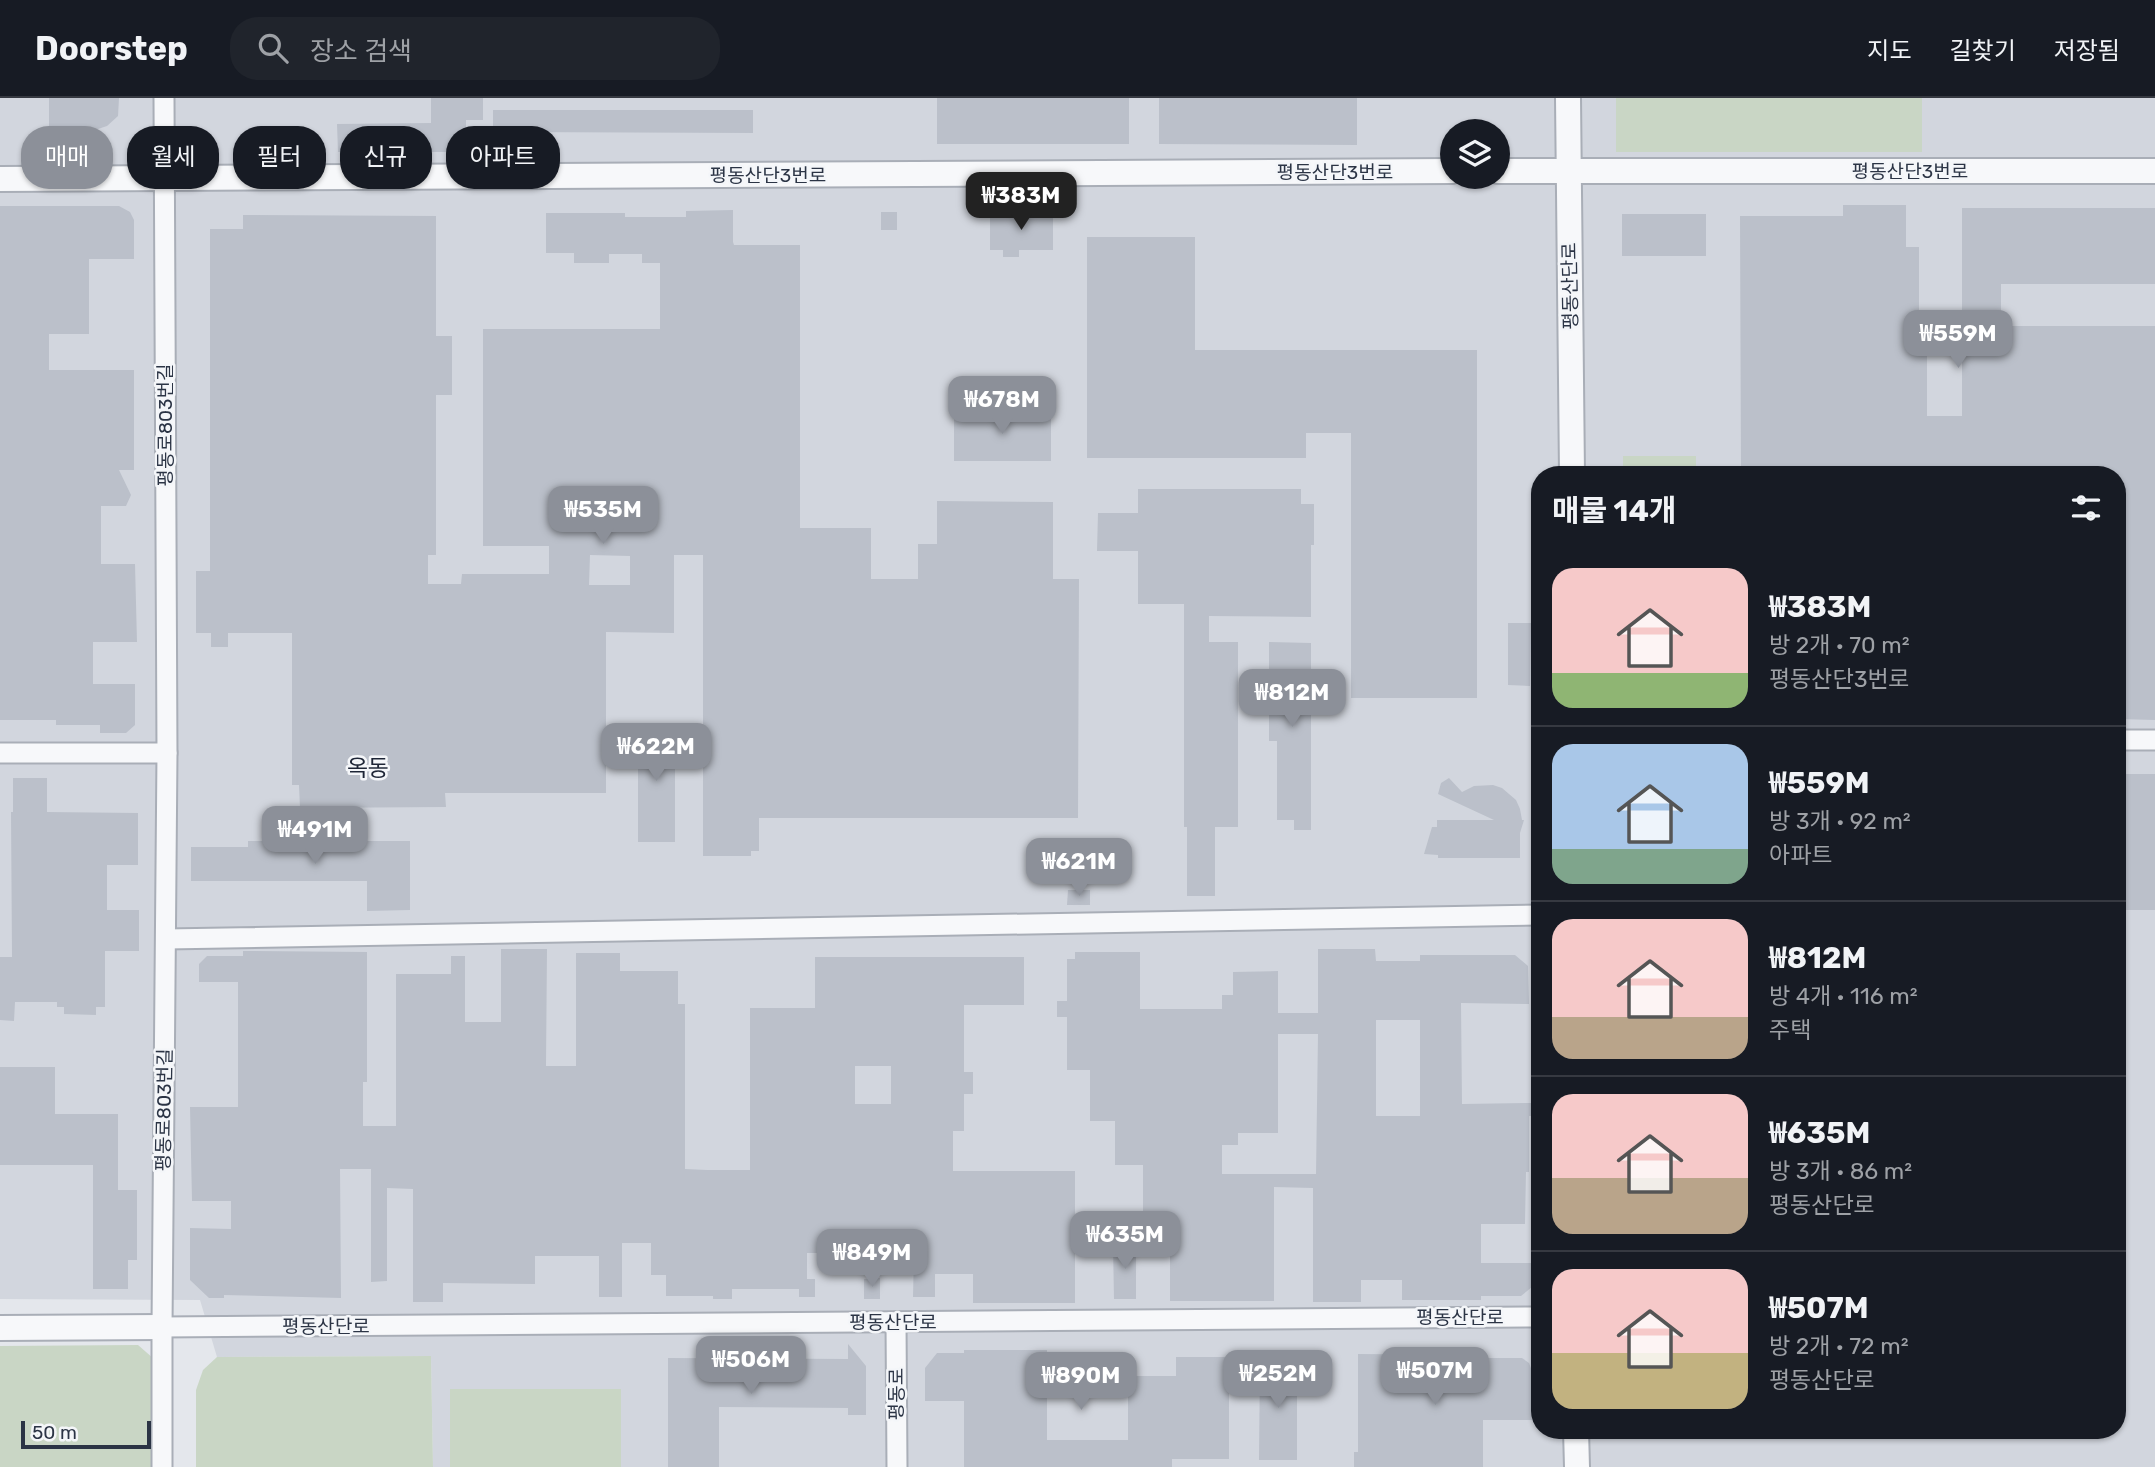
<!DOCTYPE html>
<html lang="ko">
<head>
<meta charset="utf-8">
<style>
	:root { --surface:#171b24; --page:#20242c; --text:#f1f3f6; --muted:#9ea1a6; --line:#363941; --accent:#8c9099 }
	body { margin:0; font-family:Rubik,"Noto Sans KR",sans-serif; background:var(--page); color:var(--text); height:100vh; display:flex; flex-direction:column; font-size:26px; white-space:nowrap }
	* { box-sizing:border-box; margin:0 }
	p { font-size:23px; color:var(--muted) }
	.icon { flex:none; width:38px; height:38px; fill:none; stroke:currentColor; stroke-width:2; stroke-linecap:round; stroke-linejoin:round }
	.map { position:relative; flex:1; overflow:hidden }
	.sheet { position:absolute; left:1531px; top:368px; width:595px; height:973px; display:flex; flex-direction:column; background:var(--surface); border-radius:28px; box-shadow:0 2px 5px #0004 }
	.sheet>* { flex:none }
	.top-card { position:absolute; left:21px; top:28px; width:665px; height:63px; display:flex; gap:14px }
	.buttons { position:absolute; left:1440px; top:21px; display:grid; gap:14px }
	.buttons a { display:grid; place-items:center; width:70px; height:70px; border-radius:50%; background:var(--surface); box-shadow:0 2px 5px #0004; font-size:35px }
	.scale { position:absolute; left:21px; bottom:18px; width:130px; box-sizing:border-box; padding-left:7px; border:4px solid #2b3445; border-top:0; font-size:19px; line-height:24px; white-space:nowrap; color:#2b3445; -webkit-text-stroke:5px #f4f6f9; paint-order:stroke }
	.price { position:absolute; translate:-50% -60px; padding:0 16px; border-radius:14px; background:var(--accent); color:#fff; font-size:23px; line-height:46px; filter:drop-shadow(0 2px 4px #0008) }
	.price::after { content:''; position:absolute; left:50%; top:42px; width:21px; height:16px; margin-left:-10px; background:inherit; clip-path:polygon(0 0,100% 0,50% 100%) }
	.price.active { background:#222; color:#fff }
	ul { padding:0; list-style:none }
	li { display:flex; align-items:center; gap:21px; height:175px; padding:0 21px }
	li+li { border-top:2px solid var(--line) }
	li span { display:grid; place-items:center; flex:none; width:196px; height:140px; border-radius:21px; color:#555 }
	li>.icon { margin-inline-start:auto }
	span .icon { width:84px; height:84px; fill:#fffc; stroke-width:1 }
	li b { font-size:30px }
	h2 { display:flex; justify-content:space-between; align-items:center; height:84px; padding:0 21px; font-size:30px }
	.tag { padding:0 24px; border-radius:28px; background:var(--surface); box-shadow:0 2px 5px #0004; font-size:24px; line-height:63px }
	.tag.active { background:var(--accent); color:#fff }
	header { display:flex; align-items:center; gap:42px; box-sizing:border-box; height:98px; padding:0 35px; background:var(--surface); border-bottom:2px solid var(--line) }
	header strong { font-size:33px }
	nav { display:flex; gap:38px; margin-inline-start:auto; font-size:24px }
	.search { width:490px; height:63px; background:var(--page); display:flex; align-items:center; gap:18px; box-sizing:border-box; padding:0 24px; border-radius:28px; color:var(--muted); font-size:26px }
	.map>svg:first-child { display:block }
	.built { fill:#d2d6de; fill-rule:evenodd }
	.green { fill:#c9d6c5 }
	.building { fill:#bbc0ca; fill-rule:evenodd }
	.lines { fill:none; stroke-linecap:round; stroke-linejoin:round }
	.minor-casing { stroke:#a9aeb7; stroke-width:23 }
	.tertiary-casing { stroke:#a9aeb7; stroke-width:28 }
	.minor { stroke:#f7f8fa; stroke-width:19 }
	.tertiary { stroke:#f7f8fa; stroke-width:24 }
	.labels { text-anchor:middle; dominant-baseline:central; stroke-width:5; stroke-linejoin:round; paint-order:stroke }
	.street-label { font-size:19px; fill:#2b3445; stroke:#f4f6f9 }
	.quarter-label { font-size:23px; fill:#1d2536; stroke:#f4f6f9 }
</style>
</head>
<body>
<header>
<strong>Doorstep</strong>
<div class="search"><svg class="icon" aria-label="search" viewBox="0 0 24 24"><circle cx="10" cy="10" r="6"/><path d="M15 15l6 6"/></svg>장소 검색</div>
<nav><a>지도</a><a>길찾기</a><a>저장됨</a></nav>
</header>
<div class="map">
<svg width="2155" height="1369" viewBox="0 0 2155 1369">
	<rect width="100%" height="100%" fill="#e4e7ec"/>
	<path class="built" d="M0 0H2155V1369H433L431 1258 217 1259 200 1202 0 1201ZM1452 33H1498V79H1452ZM1540 376H2118V1332H1540Z"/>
	<g class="green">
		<rect x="1616" y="0" width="306" height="54"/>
		<rect x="1623" y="358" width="73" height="18"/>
		<path d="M138 1247 154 1261 153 1369H0V1248Z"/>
		<path d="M431 1258 433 1369H196V1292L203 1272 217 1259Z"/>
		<rect x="450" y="1291" width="171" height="78"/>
	</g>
	<g class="building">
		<path d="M49 0H119L118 18 107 28 98 31 49 32Z"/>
		<path d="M431 0H483V22H466V54H338L337 26 431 25Z"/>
		<rect x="937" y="0" width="192" height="46"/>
		<path d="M1159 0H1357V47L1159 46Z"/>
		<path d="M493 12H753V35L493 34Z"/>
		<path d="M1843 107H1906V149H1919V226H1927V318H1962V110H2155V186H2001V228H2155V622L2118 621V376H1741L1740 118H1843Z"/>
		<path d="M0 108H119L130 114 134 122V161H89V236H49V272H134V372H119L131 397 126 408H101V466H135L137 544H93V586H135V627L126 635H100V627H56V622H0Z"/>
		<path d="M733 112V144L734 147H800V430H871V481H918V446H937V403L1053 404V481H1079L1078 720H759V753H751V758H703V457H674V535L606 534V695H445L446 709 300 710 299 687H292V535H228V549H211V535H196V473H210V131H243V117L436 118V238H452V297H436V457H428V486H461L462 476H549V448H483V231H660V165H642V156H609V165H574V155H546V115H625V119H686V113ZM590 457 630 458V487H589Z"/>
		<rect x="881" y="114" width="16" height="18"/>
		<path d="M990 114H1053V152H1019V159H1003V152H990Z"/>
		<rect x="1622" y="116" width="84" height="42"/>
		<path d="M1087 139H1195V252H1477V600H1351V335H1306V360H1087Z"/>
		<rect x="954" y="313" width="97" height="50"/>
		<path d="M1138 391H1301V406H1314V447H1311V519L1209 518V544H1238V729H1215V798H1187V729H1184V506H1138V453H1097L1098 415H1138Z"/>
		<path d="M1508 525H1531L1530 588 1508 587Z"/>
		<path d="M1269 544 1311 545V732H1294V722H1277V643H1269Z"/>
		<rect x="638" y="626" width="37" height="118"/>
		<rect x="2118" y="676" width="37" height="136"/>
		<path d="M13 680H47V714L138 715V767H107V812H139V853H105V909H96V917L64 916V909H57V904H15L14 923 0 922V859H12L11 714H13Z"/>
		<path d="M1449 680 1462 694 1474 688 1493 687 1502 690 1516 702 1520 711 1522 722H1524L1520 735V760H1438V757L1424 756 1432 729H1437V722H1494L1438 696 1441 685Z"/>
		<path d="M248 743H410V812L367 813V783H191V749H248Z"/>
		<path d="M1068 792H1090V807H1067Z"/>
		<path d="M501 851H547L546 968H576V855H620V873H678V906H685V1071L707 1072H750V910H815V859H1024V907H964V974H973V996H964V1033H953V1073H1075V1205H973V1176H935V1199H913L914 1155H807V1181H815V1199H799V1191H732V1201H713V1198H666V1177H651V1145H622V1199H599V1158H535V1186L443 1185V1204H413V1091L387 1090V1183L371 1184V1071H340L341 1200 224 1197V1200H209L190 1182V1130L231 1131V1103H192L190 1009H238V884H199V866L207 858H243V853L367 854V984H363V1028H396V876H451V858H465V924H501ZM855 968H891V1006H855Z"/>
		<path d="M1318 851H1375L1376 863H1420V857H1515L1528 868 1529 906 1461 905 1462 1006 1532 1005V1018H1529V1074H1526L1525 1126H1481V1165H1532V1189L1521 1198H1481V1202H1402V1182H1361V1204H1313V1090L1274 1089V1203H1170V1131L1143 1132V1067H1115V1023H1090V972H1067V919H1057V903H1067V861H1075V854H1140V911H1222V897H1233V874L1278 873V915H1318ZM1376 922H1420V1018H1376ZM1278 936H1318L1316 1076H1222V1047H1238V1035H1278Z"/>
		<path d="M0 969H55V1016H118V1092H137V1162H128V1191H93V1067H0Z"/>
		<path d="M1113 1146H1136V1201H1114Z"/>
		<path d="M880 1180V1201H864V1181Z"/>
		<path d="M848 1246 866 1268V1317H848V1310L719 1309V1369H668V1260L848 1261Z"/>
		<path d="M964 1252H1047V1268H1087V1282H1047V1342H1128V1278H1176V1259H1229V1361H1172V1369H964V1303H925V1270L937 1255H964Z"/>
		<path d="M1358 1256 1483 1257V1260H1522L1529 1265 1532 1273V1322H1483V1369H1354V1354H1358Z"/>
		<path d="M1260 1261H1297V1362H1259Z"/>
	</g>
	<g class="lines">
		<g class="minor-casing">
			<g id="minor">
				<path d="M2118 642H2155"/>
				<path d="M0 655H167"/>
				<path d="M166 841 1540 817"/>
				<path d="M896 1224 897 1369"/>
				<path d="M162 1229 1540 1219"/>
				<path d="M162 1369V1229L167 655 164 0"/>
			</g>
		</g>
		<g class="tertiary-casing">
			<g id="tertiary">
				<path d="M1568 0 1572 376"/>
				<path d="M1498 73H2155"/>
				<path d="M0 81 1452 73"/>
				<path d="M0 1230 162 1229"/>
				<path d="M1576 1332 1577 1369"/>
			</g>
		</g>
		<use href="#minor" class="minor"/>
		<use href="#tertiary" class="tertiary"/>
	</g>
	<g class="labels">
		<g class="street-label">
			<text x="1910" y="73">평동산단3번로</text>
			<text x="1335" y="74">평동산단3번로</text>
			<text x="768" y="77">평동산단3번로</text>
			<text transform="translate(1570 188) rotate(-91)">평동산단로</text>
			<text transform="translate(165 327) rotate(-90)">평동로803번길</text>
			<text transform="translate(164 1012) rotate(-89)">평동로803번길</text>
			<text x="1460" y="1219">평동산단로</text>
			<text x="893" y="1224">평동산단로</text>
			<text x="326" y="1228">평동산단로</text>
			<text transform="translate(896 1296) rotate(-90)">평동로</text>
		</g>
		<g class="quarter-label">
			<text x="368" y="670">옥동</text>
		</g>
	</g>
</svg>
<div class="buttons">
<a><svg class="icon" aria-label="layers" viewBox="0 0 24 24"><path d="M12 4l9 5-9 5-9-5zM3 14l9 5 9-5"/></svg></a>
</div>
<div class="scale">50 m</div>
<b class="price active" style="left:1021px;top:134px">₩383M</b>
<b class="price" style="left:1958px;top:272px">₩559M</b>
<b class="price" style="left:1002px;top:338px">₩678M</b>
<b class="price" style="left:603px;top:448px">₩535M</b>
<b class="price" style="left:1292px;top:631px">₩812M</b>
<b class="price" style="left:656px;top:685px">₩622M</b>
<b class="price" style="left:315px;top:768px">₩491M</b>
<b class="price" style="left:1079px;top:800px">₩621M</b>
<b class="price" style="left:1125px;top:1173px">₩635M</b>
<b class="price" style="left:872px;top:1191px">₩849M</b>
<b class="price" style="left:751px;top:1298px">₩506M</b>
<b class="price" style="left:1435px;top:1309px">₩507M</b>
<b class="price" style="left:1278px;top:1312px">₩252M</b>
<b class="price" style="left:1081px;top:1314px">₩890M</b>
<div class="top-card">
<a class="tag active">매매</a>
<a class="tag">월세</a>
<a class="tag">필터</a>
<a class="tag">신규</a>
<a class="tag">아파트</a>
</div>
<section class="sheet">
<h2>매물 14개<svg class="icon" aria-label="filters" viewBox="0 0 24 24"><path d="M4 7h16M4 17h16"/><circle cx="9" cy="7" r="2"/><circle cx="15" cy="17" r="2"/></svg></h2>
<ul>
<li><span style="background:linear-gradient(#f6c9c9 75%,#8fb573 0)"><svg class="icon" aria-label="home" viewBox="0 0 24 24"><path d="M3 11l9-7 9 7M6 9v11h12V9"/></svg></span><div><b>₩383M</b><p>방 2개 · 70 m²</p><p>평동산단3번로</p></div></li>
<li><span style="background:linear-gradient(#a9c7e8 75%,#7fa58c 0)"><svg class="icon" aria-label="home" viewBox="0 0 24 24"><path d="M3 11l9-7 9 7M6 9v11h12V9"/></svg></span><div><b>₩559M</b><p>방 3개 · 92 m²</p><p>아파트</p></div></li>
<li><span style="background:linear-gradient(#f6c9c9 70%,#b9a48a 0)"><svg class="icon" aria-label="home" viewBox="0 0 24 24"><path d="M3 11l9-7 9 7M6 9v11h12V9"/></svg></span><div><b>₩812M</b><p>방 4개 · 116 m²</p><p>주택</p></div></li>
<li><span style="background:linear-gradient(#f6c9c9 60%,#b9a48a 0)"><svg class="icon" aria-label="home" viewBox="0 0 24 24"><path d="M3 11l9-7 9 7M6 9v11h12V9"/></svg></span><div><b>₩635M</b><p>방 3개 · 86 m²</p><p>평동산단로</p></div></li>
<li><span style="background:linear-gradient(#f6c9c9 60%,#c2b280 0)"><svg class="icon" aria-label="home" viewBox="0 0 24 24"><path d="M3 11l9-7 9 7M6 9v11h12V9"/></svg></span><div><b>₩507M</b><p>방 2개 · 72 m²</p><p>평동산단로</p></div></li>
</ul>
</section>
</div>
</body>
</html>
